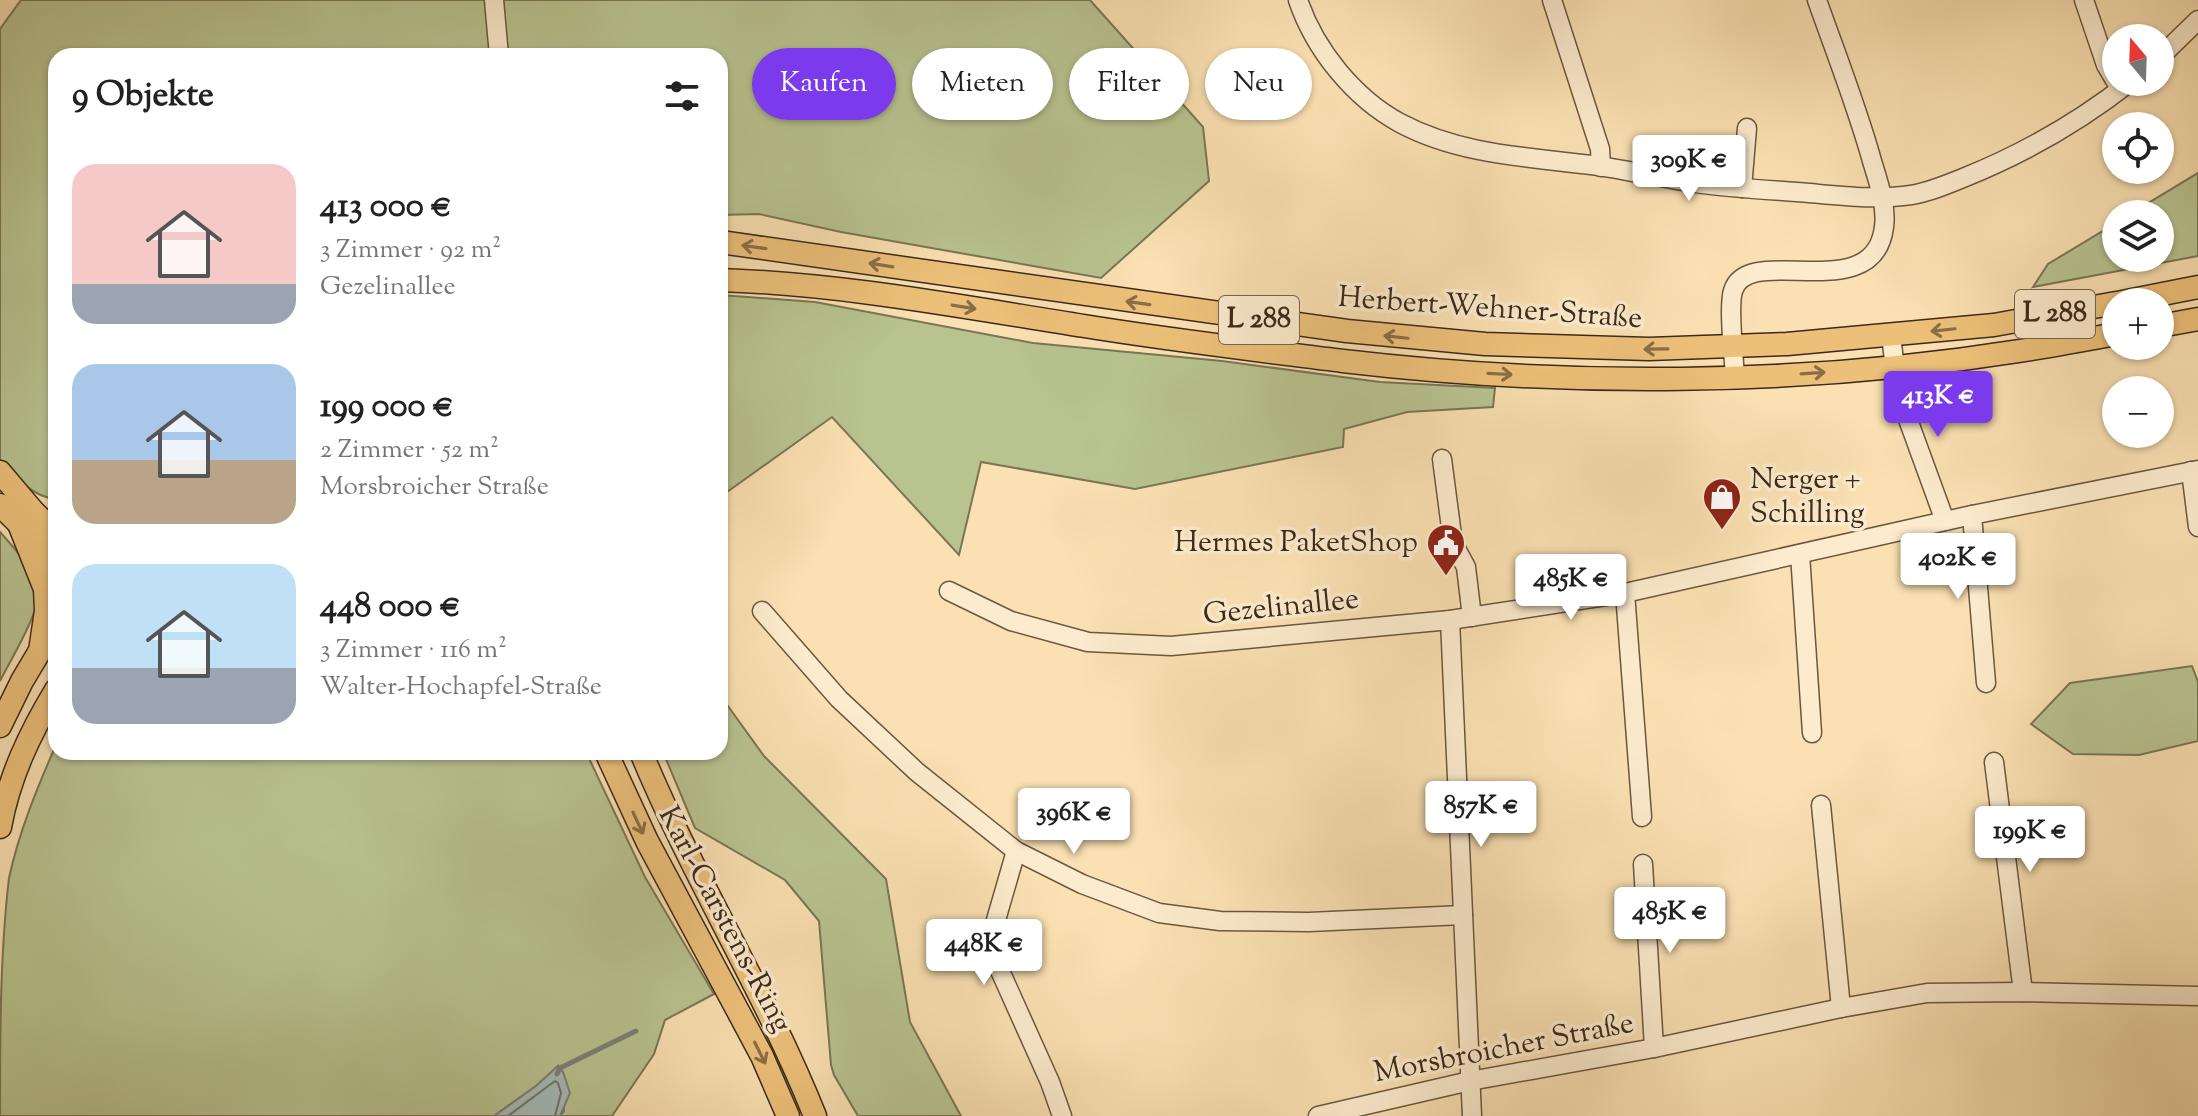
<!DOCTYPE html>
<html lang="de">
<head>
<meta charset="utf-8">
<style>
	:root { --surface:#fff; --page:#f6f6f6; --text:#222; --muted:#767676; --accent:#7c3aed }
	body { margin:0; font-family:"Sorts Mill Goudy",serif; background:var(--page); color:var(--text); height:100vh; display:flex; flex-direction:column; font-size:30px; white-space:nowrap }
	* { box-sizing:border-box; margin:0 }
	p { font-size:26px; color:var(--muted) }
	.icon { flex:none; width:44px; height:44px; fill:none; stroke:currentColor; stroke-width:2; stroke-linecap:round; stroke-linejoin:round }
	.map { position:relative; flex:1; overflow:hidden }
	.panel { position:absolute; left:48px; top:48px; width:680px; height:712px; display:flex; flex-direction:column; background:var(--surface); border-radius:24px; box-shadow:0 2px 6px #0004 }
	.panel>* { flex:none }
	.banner { position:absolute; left:752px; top:48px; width:760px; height:72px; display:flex; gap:16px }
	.needle { width:52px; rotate:341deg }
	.fabs { position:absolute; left:2102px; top:24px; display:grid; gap:16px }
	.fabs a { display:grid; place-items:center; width:72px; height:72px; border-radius:50%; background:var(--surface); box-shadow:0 2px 6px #0004; font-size:40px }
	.price { position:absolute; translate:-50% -68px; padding:0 18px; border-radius:8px; background:#fff; color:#222; font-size:26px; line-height:52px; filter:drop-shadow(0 2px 4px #0008) }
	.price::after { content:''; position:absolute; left:50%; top:48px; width:24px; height:18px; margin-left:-12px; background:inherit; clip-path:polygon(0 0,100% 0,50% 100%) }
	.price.current { background:var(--accent); color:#fff }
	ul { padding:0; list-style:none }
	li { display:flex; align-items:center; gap:24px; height:200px; padding:0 24px }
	li span { display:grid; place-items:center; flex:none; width:224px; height:160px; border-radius:24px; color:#555 }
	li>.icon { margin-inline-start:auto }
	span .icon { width:96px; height:96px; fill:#fffc; stroke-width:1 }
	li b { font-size:34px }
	h2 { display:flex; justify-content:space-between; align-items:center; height:96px; padding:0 24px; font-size:34px }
	.tag { padding:0 28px; border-radius:36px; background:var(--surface); box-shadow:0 2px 6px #0004; font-size:28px; line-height:72px }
	.tag.current { background:var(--accent); color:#fff }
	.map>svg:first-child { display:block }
	.green { fill:#b8c390; stroke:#7a7655; stroke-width:2 }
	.water { fill:#a4bab8; stroke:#7a8079; stroke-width:2 }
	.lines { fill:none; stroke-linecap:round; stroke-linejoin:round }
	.shore { stroke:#707269; stroke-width:2 }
	.stream { stroke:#7a8079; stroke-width:5 }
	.minor-casing { stroke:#6b5740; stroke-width:21 }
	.major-casing { stroke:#3b291a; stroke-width:25 }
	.minor { stroke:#fcebcd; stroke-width:18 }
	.major { stroke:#edc079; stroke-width:22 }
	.oneway { stroke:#8b6d45 }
	.labels { text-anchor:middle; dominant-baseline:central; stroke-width:7; stroke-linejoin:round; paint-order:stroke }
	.shield { fill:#fcebcd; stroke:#756350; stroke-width:2 }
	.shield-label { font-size:28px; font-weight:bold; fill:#3b291a }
	.street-label { font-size:30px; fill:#3b291a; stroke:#fcebcd }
	.poi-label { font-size:30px; fill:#3b291a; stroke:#fcebcd; text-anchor:start }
</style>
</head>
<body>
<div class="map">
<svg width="2198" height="1116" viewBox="0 0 2198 1116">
	<rect width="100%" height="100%" fill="#fae0b2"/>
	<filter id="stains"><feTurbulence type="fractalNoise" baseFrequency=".0025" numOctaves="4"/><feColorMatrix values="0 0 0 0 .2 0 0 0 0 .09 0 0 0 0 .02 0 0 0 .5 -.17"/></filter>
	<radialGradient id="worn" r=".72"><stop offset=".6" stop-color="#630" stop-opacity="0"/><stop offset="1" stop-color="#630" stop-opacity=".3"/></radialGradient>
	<g class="green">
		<path d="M21 0H1090L1203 127 1209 181 1101 278 841 232 759 214 720 215V56H56V499C32 497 14 476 0 459V29Z"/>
		<path d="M2198 173V256L2033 287 2048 264 2116 223V258H2160V214H2130Z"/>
		<path d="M720 295 815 302 1033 343 1222 361 1380 382 1495 388 1493 407 1407 412 1344 429 1343 447 1135 489 981 462 959 555 832 417 720 497Z"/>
		<path d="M0 532C15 549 37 571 38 595 38 615 10 661 0 681Z"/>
		<path d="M2192 666 2198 682V741L2139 755 2073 754 2031 724 2070 683Z"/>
		<path d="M720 695 764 756 886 879 910 1022 961 1116H858L834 1075 831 1065 819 921 785 880 695 828 663 752H720Z"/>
		<path d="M56 745V752H586L645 877 714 994 665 1020 654 1054 612 1116H560L564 1111 558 1066 536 1086 494 1116H0C0 1038 0 954 9 878 19 832 37 788 56 745Z"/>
	</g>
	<path class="water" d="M558 1066 563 1072 570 1093 560 1116H494L536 1086Z"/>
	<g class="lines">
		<path class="shore" d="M508 1116 555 1081 558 1083 561 1093 555 1116"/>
		<path class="stream" d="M557 1074 560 1068 636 1031"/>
		<g class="minor-casing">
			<g id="minor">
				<path d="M494 0 499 56"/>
				<path d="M1298 0C1315 50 1354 98 1400 123 1462 156 1532 157 1599 166 1631 171 1663 178 1695 183 1732 188 1771 190 1809 193 1843 196 1878 200 1911 195 1929 192 1946 185 1963 178 2023 154 2079 122 2130 82"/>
				<path d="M1552 0 1600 149 1601 167"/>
				<path d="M2084 0 2106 65 2116 82"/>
				<path d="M2160 57 2198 20"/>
				<path d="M1742 188 1747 128"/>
				<path d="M1891 336 1897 385 1902 403 1945 521"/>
				<path d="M1735 377C1734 358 1728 307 1733 291 1748 241 1874 309 1884 227 1887 206 1878 181 1872 161 1857 107 1836 54 1817 0"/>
				<path d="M1442 459 1453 543 1466 567 1472 617"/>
				<path d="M2191 471 2198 527"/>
				<path d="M1972 515 1986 683"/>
				<path d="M1800 554 1812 733"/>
				<path d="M949 591 1011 621 1088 642 1171 646 1450 620 1625 593 1972 515 2198 470"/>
				<path d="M1625 593 1642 817"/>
				<path d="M762 611 839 699 917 772 1016 851 1082 884 1159 913 1220 921 1309 922 1463 915"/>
				<path d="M1450 620 1472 1116"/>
				<path d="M1994 762 2023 992"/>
				<path d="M1821 805 1841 1008"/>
				<path d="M1016 851 996 920 997 964 1050 1082 1062 1116"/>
				<path d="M1643 864 1654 1048"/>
				<path d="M1318 1116 1470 1081 1654 1048 1841 1008 1927 993 2023 992 2198 996"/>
			</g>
		</g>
		<g class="major-casing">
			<g id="major">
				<path d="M720 242 1347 331 1485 344 1649 349 1787 344 1994 325 2116 303"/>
				<path d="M720 280C843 284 963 307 1084 326 1170 340 1256 350 1343 361 1564 387 1798 386 2019 351 2051 346 2084 340 2116 334"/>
				<path d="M2122 302 2198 287"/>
				<path d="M2160 326 2198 319"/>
				<path d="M0 472 33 511 56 534"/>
				<path d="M0 505 56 560"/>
				<path d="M19 524 45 589 46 611 40 651"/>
				<path d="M0 726 22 681 47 639"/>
				<path d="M606 752 647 841 762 1056 788 1116"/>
				<path d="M641 752C692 876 765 991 815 1116"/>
				<path d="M0 827C9 777 30 733 56 690"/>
			</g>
		</g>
		<use href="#minor" class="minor"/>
		<use href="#major" class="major"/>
	</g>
	<defs><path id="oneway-shaft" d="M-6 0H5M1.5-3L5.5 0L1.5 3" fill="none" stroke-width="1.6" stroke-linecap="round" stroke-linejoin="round" transform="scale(2)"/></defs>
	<g class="oneway">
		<use href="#oneway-shaft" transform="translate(754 247) rotate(-172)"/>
		<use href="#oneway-shaft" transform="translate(881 265) rotate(-171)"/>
		<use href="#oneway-shaft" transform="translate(1138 303) rotate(-172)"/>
		<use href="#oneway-shaft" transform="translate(964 307) rotate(9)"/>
		<use href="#oneway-shaft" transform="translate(1943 330) rotate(174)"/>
		<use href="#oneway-shaft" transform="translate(1396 337) rotate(-174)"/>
		<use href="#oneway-shaft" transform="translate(1656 349) rotate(179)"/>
		<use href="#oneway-shaft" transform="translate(1813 373) rotate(-4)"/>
		<use href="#oneway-shaft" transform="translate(1500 374) rotate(3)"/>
		<use href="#oneway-shaft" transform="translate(638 823) rotate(65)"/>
		<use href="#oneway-shaft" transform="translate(760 1053) rotate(64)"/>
	</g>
	<defs>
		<g id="shop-pin" transform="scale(2)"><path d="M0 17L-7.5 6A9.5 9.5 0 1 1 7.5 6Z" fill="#8f2418" stroke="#fcebcd"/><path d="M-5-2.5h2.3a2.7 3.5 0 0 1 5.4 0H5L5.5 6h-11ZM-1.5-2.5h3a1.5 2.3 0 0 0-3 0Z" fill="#fff"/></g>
		<g id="civic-pin" transform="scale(2)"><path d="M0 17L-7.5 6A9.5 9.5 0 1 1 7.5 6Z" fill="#8f2418" stroke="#fcebcd"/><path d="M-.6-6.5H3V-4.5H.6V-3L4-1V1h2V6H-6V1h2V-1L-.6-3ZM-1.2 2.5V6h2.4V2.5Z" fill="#fff"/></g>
	</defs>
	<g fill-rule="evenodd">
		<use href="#shop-pin" x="1722" y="497"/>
		<use href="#civic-pin" x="1446" y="543"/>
	</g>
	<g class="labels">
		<g class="shield">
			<rect x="2015" y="290" width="80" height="48" rx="6"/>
			<rect x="1219" y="296" width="80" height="48" rx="6"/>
		</g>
		<g class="shield-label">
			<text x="2055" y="314">L 288</text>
			<text x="1259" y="320">L 288</text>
		</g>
		<g class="street-label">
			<text transform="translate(1490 309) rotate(4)">Herbert-Wehner-Straße</text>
			<text transform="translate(1281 608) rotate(-6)">Gezelinallee</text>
			<text transform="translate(724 920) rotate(62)">Karl-Carstens-Ring</text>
			<text transform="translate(1504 1049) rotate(-11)">Morsbroicher Straße</text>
		</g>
		<g class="poi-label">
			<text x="1750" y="480">Nerger +<tspan x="1750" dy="34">Schilling</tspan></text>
			<text x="1418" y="543" text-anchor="end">Hermes PaketShop</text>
		</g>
	</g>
	<rect width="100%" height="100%" filter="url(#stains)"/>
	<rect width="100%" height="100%" fill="url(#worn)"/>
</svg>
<div class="fabs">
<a><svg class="needle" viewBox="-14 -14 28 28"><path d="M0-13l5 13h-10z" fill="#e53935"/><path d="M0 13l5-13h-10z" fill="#767676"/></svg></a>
<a><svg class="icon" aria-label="locate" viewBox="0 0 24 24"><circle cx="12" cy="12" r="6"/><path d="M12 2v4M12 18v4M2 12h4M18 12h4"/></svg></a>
<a><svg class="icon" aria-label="layers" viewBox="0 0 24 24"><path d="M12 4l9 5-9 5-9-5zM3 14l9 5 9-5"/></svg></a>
<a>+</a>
<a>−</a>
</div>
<b class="price" style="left:1689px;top:203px">309K €</b>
<b class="price current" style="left:1938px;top:439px">413K €</b>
<b class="price" style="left:1958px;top:601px">402K €</b>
<b class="price" style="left:1571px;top:622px">485K €</b>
<b class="price" style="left:1481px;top:849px">857K €</b>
<b class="price" style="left:1074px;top:856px">396K €</b>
<b class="price" style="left:2030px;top:874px">199K €</b>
<b class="price" style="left:1670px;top:955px">485K €</b>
<b class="price" style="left:984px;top:987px">448K €</b>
<div class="banner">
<a class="tag current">Kaufen</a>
<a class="tag">Mieten</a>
<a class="tag">Filter</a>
<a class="tag">Neu</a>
</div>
<section class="panel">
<h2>9 Objekte<svg class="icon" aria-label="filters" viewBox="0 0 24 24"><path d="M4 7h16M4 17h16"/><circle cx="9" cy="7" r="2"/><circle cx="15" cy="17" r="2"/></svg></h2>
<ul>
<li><span style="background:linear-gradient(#f6c9c9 75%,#9aa5b1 0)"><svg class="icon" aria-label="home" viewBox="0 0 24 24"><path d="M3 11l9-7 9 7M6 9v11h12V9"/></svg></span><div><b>413 000 €</b><p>3 Zimmer · 92 m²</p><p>Gezelinallee</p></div></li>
<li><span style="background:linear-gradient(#a9c7e8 60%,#b9a48a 0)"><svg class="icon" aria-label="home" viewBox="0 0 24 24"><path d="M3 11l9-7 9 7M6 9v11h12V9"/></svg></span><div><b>199 000 €</b><p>2 Zimmer · 52 m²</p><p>Morsbroicher Straße</p></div></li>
<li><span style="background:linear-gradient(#bfe0f5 65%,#9aa5b1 0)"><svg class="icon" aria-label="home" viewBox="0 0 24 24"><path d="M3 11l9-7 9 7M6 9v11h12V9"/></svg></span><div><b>448 000 €</b><p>3 Zimmer · 116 m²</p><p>Walter-Hochapfel-Straße</p></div></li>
</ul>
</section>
</div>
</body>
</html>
